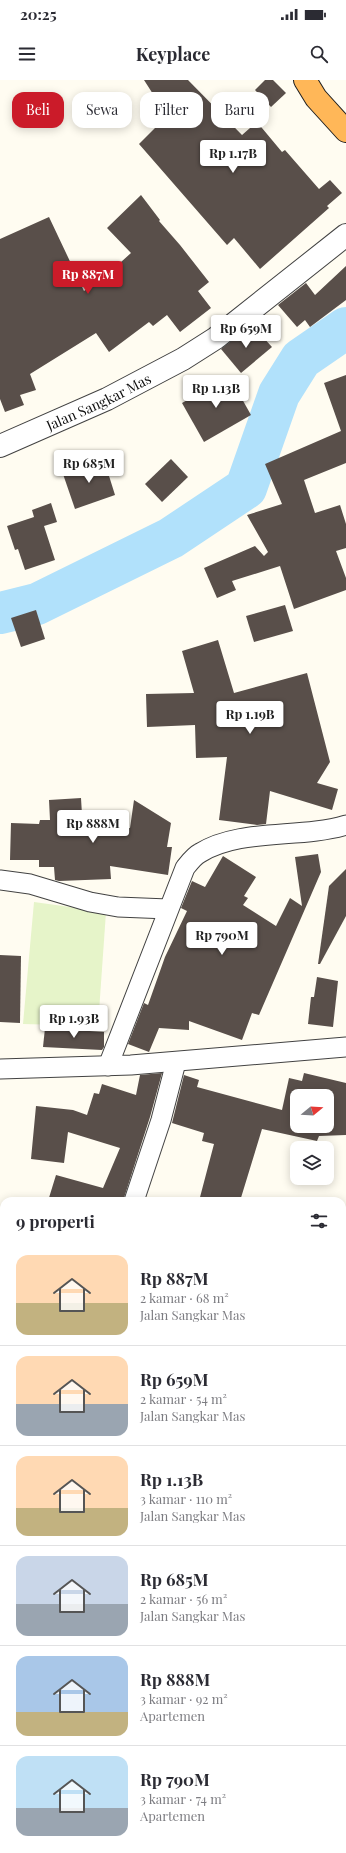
<!DOCTYPE html>
<html lang="id">
<head>
<meta charset="utf-8">
<style>
	:root { --surface:#fff; --page:#f2f2f3; --text:#2b2b33; --muted:#7c7c81; --line:#e1e1e2; --accent:#cb1b29 }
	body { margin:0; font-family:"Playfair Display",serif; background:var(--page); color:var(--text); height:100vh; display:flex; flex-direction:column; font-size:15px; white-space:nowrap }
	* { box-sizing:border-box; margin:0 }
	p { font-size:13px; color:var(--muted) }
	.icon { flex:none; width:22px; height:22px; fill:none; stroke:currentColor; stroke-width:2; stroke-linecap:round; stroke-linejoin:round }
	.map { position:relative; flex:1; overflow:hidden }
	.details { position:absolute; left:0px; top:1117px; width:346px; height:656px; display:flex; flex-direction:column; background:var(--surface); border-radius:12px 12px 0 0; box-shadow:0 2px 10px #0003 }
	.details>* { flex:none }
	.top-card { position:absolute; left:12px; top:12px; width:322px; height:36px; display:flex; gap:8px }
	.needle { width:26px; rotate:72deg }
	.controls { position:absolute; left:290px; top:1009px; display:grid; gap:8px }
	.controls a { display:grid; place-items:center; width:44px; height:44px; border-radius:8px; background:var(--surface); box-shadow:0 2px 10px #0003; font-size:20px }
	.price { position:absolute; translate:-50% -34px; padding:0 9px; border-radius:4px; background:#fff; color:#222; font-size:13px; line-height:26px; filter:drop-shadow(0 1px 2px #0008) }
	.price::after { content:''; position:absolute; left:50%; top:24px; width:12px; height:9px; margin-left:-6px; background:inherit; clip-path:polygon(0 0,100% 0,50% 100%) }
	.price.active { background:var(--accent); color:#fff }
	ul { padding:0; list-style:none }
	li { display:flex; align-items:center; gap:12px; height:100px; padding:0 16px }
	li+li { border-top:1px solid var(--line) }
	li span { display:grid; place-items:center; flex:none; width:112px; height:80px; border-radius:12px; color:#555 }
	li>.icon { margin-inline-start:auto }
	span .icon { width:48px; height:48px; fill:#fffc; stroke-width:1 }
	li b { font-size:17px }
	h2 { display:flex; justify-content:space-between; align-items:center; height:48px; padding:0 16px; font-size:17px }
	.pill { padding:0 14px; border-radius:12px; background:var(--surface); box-shadow:0 2px 10px #0003; font-size:14px; line-height:36px }
	.pill.active { background:var(--accent); color:#fff }
	.status { display:flex; justify-content:space-between; align-items:center; height:28px; padding:0 20px; background:var(--surface); direction:ltr }
	.status svg { height:11px; fill:currentColor }
	header { display:flex; justify-content:space-between; align-items:center; height:52px; padding:0 16px; background:var(--surface); font-size:18px; font-weight:700 }
	.map>svg:first-child { display:block }
	.pitch { fill:#e6f4c9 }
	.lines { fill:none; stroke-linecap:round; stroke-linejoin:round }
	.river { stroke:#b1e1fb; stroke-width:42 }
	.building { fill:#594f4a; fill-rule:evenodd }
	.minor-casing { stroke:#424242; stroke-width:21 }
	.tertiary-casing { stroke:#424242; stroke-width:24 }
	.trunk-casing { stroke:#202020; stroke-width:24 }
	.minor { stroke:#fff; stroke-width:19 }
	.tertiary { stroke:#fff; stroke-width:22 }
	.trunk { stroke:#ffb758; stroke-width:22 }
	.labels { text-anchor:middle; dominant-baseline:central; stroke-width:4; stroke-linejoin:round; paint-order:stroke }
	.street-label { font-size:14px; fill:#0f0f0f; stroke:#fff }
</style>
</head>
<body>
<div class="status"><b>20:25</b><svg viewBox="0 0 49 12"><path d="M0 12V9h3v3zM5 12V6h3v6zM10 12V3h3v9zM15 12V0h3v12zM26 1h20v11H26zM47 4h2v5h-2z"/></svg></div>
<header><svg class="icon" aria-label="menu" viewBox="0 0 24 24"><path d="M4 6h16M4 12h16M4 18h16"/></svg>Keyplace<svg class="icon" aria-label="search" viewBox="0 0 24 24"><circle cx="10" cy="10" r="6"/><path d="M15 15l6 6"/></svg></header>
<div class="map">
<svg width="346" height="1773" viewBox="0 0 346 1773">
	<rect width="100%" height="100%" fill="#fffcf1"/>
	<path class="pitch" d="M34 822 106 832 98 946 23 944Z"/>
	<g class="lines">
		<path class="river" d="M0 533 37 524 171 458 246 408 279 314 301 279 346 248"/>
	</g>
	<g class="building">
		<path d="M144 0H188L242 55 257 42 282 72 285 70 319 109 330 100 342 113 327 126 329 128 260 189 234 158 227 165 139 64 167 36Z"/>
		<path d="M265 0H273L286 13 271 27 255 10Z"/>
		<path d="M141 115 160 140 159 141 180 165 209 202 198 211 211 228 180 252 167 235 153 246 149 242 109 272 96 253 30 294 36 310 20 315 24 325 5 332 0 319V159L49 137 84 211 111 191 131 173 107 148Z"/>
		<path d="M346 186V220L310 247 305 240 297 247 278 225 306 203 315 215Z"/>
		<path d="M252 245 272 267 241 293 221 269Z"/>
		<path d="M346 295V383L304 400 315 433 340 425 346 444V468L336 471 346 498V510L294 529 280 486 232 501 236 510 217 518 204 488 255 466 264 476 268 472 247 435 282 424 265 384 341 351 324 303Z"/>
		<path d="M229 296 251 335 204 362 182 323Z"/>
		<path d="M171 379 188 397 162 422 145 404Z"/>
		<path d="M104 380 115 415 75 429 63 394Z"/>
		<path d="M51 423 57 442 44 446 55 480 25 490 18 469 15 470 7 446 34 437 32 430Z"/>
		<path d="M285 525 293 551 254 562 246 536Z"/>
		<path d="M36 530 45 559 21 567 11 538Z"/>
		<path d="M218 560 234 613 307 593 330 682 317 703 338 709 332 730 270 711 266 744 257 745 219 740 227 677 196 678 195 645 147 647 146 614 194 613 182 571Z"/>
		<path d="M81 718 83 751 130 748 134 720 171 743 167 767H172L168 795 110 786 111 799 59 801 55 800 54 787H39V780H10L11 743 39 744 40 740H50L49 720Z"/>
		<path d="M318 774 321 792 259 935 252 933 242 960 189 941V950L159 948 149 972 128 964 144 923 148 925 165 877 187 831 181 828 192 801 205 807 223 776 256 797 244 816 248 818 243 825 276 846 290 818 302 826 295 777Z"/>
		<path d="M346 789V836L320 884H318L329 806Z"/>
		<path d="M0 875 21 876 20 943 0 942Z"/>
		<path d="M317 897 338 901 333 947 308 944 311 917H314Z"/>
		<path d="M45 948 104 952V967L102 970 43 967Z"/>
		<path d="M162 993 150 1037 123 1121H48L56 1095 103 1108 120 1068 68 1052 64 1083 31 1079 36 1026 73 1030 87 1035 94 1013 99 1014 102 1004 136 1015 140 995Z"/>
		<path d="M304 993 346 1003V1055L319 1056 317 1061 262 1049 240 1121H199L214 1064 202 1061 204 1053 172 1043 184 995 199 1000 197 1007 282 1030 289 998 302 1001ZM297 1016H327V1046H297Z"/>
	</g>
	<g class="lines">
		<g class="minor-casing">
			<g id="minor">
				<path d="M0 800 30 804 90 822 118 827 168 829"/>
				<path d="M108 986 185 788C189 783 194 776 200 773 240 748 300 759 346 745"/>
				<path d="M0 989 131 985 346 967"/>
				<path d="M134 1121 161 1040 176 982"/>
				<path d="M0 1259 4 1261"/>
				<path d="M342 1483 346 1479"/>
				<path d="M0 1574 4 1575"/>
				<path d="M342 1661 346 1662"/>
			</g>
		</g>
		<g class="tertiary-casing">
			<g id="tertiary">
				<path id="s1" d="M0 366 107 319 183 279 216 258 346 155"/>
			</g>
		</g>
		<g class="trunk-casing">
			<path id="trunk" d="M305 0 316 18 346 51"/>
		</g>
		<use href="#minor" class="minor"/>
		<use href="#tertiary" class="tertiary"/>
		<use href="#trunk" class="trunk"/>
	</g>
	<g class="labels">
		<g class="street-label">
			<text stroke="none"><textPath href="#s1" startOffset="108">Jalan Sangkar Mas</textPath></text>
		</g>
	</g>
</svg>
<div class="controls">
<a><svg class="needle" viewBox="-14 -14 28 28"><path d="M0-13l5 13h-10z" fill="#e53935"/><path d="M0 13l5-13h-10z" fill="#7c7c81"/></svg></a>
<a><svg class="icon" aria-label="layers" viewBox="0 0 24 24"><path d="M12 4l9 5-9 5-9-5zM3 14l9 5 9-5"/></svg></a>
</div>
<b class="price" style="left:233px;top:94px">Rp 1.17B</b>
<b class="price active" style="left:88px;top:215px">Rp 887M</b>
<b class="price" style="left:246px;top:269px">Rp 659M</b>
<b class="price" style="left:216px;top:329px">Rp 1.13B</b>
<b class="price" style="left:89px;top:404px">Rp 685M</b>
<b class="price" style="left:250px;top:655px">Rp 1.19B</b>
<b class="price" style="left:93px;top:764px">Rp 888M</b>
<b class="price" style="left:222px;top:876px">Rp 790M</b>
<b class="price" style="left:74px;top:959px">Rp 1.93B</b>
<div class="top-card">
<a class="pill active">Beli</a>
<a class="pill">Sewa</a>
<a class="pill">Filter</a>
<a class="pill">Baru</a>
</div>
<section class="details">
<h2>9 properti<svg class="icon" aria-label="filters" viewBox="0 0 24 24"><path d="M4 7h16M4 17h16"/><circle cx="9" cy="7" r="2"/><circle cx="15" cy="17" r="2"/></svg></h2>
<ul>
<li><span style="background:linear-gradient(#ffd9b3 60%,#c2b280 0)"><svg class="icon" aria-label="home" viewBox="0 0 24 24"><path d="M3 11l9-7 9 7M6 9v11h12V9"/></svg></span><div><b>Rp 887M</b><p>2 kamar · 68 m²</p><p>Jalan Sangkar Mas</p></div></li>
<li><span style="background:linear-gradient(#ffd9b3 60%,#9aa5b1 0)"><svg class="icon" aria-label="home" viewBox="0 0 24 24"><path d="M3 11l9-7 9 7M6 9v11h12V9"/></svg></span><div><b>Rp 659M</b><p>2 kamar · 54 m²</p><p>Jalan Sangkar Mas</p></div></li>
<li><span style="background:linear-gradient(#ffd9b3 65%,#c2b280 0)"><svg class="icon" aria-label="home" viewBox="0 0 24 24"><path d="M3 11l9-7 9 7M6 9v11h12V9"/></svg></span><div><b>Rp 1.13B</b><p>3 kamar · 110 m²</p><p>Jalan Sangkar Mas</p></div></li>
<li><span style="background:linear-gradient(#c9d6e8 60%,#9aa5b1 0)"><svg class="icon" aria-label="home" viewBox="0 0 24 24"><path d="M3 11l9-7 9 7M6 9v11h12V9"/></svg></span><div><b>Rp 685M</b><p>2 kamar · 56 m²</p><p>Jalan Sangkar Mas</p></div></li>
<li><span style="background:linear-gradient(#a9c7e8 70%,#c2b280 0)"><svg class="icon" aria-label="home" viewBox="0 0 24 24"><path d="M3 11l9-7 9 7M6 9v11h12V9"/></svg></span><div><b>Rp 888M</b><p>3 kamar · 92 m²</p><p>Apartemen</p></div></li>
<li><span style="background:linear-gradient(#bfe0f5 65%,#9aa5b1 0)"><svg class="icon" aria-label="home" viewBox="0 0 24 24"><path d="M3 11l9-7 9 7M6 9v11h12V9"/></svg></span><div><b>Rp 790M</b><p>3 kamar · 74 m²</p><p>Apartemen</p></div></li>
</ul>
</section>
</div>
</body>
</html>
